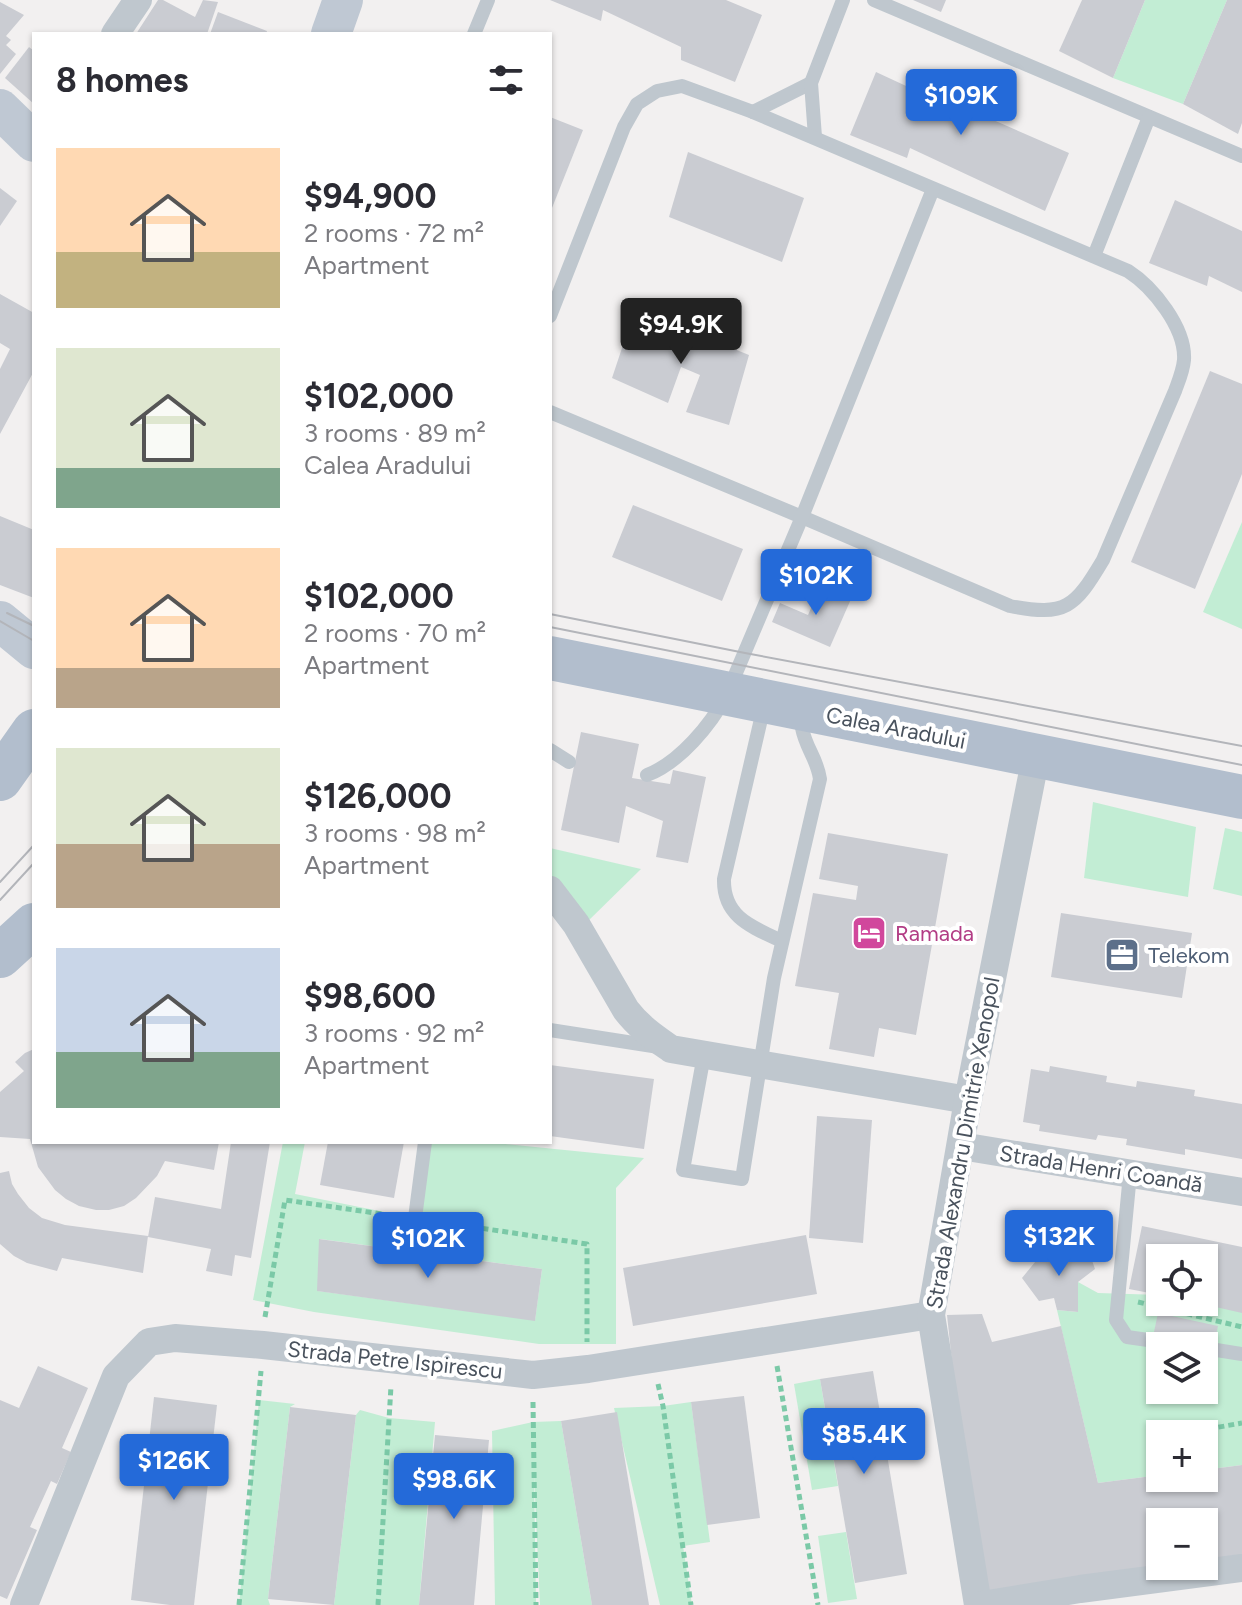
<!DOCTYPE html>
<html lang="en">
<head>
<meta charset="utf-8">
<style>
	:root { --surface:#fff; --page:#f7f7f7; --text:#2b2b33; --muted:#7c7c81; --accent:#246ad9 }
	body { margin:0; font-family:Figtree,sans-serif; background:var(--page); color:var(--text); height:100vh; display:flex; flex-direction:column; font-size:30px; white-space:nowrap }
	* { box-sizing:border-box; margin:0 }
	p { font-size:26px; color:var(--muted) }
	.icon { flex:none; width:44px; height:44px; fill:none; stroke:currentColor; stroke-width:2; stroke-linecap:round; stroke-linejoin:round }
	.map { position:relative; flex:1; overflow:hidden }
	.drawer { position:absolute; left:32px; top:32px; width:520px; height:1112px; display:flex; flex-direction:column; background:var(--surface); border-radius:0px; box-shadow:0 2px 6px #0004 }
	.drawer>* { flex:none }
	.controls { position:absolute; left:1146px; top:1244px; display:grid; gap:16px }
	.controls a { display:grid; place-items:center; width:72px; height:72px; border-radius:0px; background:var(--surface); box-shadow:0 2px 6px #0004; font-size:40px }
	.price { position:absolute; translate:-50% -68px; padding:0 18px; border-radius:8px; background:var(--accent); color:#fff; font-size:26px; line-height:52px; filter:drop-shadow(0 2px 4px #0008) }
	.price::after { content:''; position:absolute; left:50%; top:48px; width:24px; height:18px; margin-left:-12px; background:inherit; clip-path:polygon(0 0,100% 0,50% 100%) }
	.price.on { background:#222; color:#fff }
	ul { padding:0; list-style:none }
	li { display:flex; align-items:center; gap:24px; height:200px; padding:0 24px }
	li span { display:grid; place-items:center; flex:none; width:224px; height:160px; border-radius:0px; color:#555 }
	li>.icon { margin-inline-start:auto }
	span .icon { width:96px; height:96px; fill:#fffc; stroke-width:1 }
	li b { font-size:34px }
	h2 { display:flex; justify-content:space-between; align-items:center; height:96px; padding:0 24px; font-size:34px }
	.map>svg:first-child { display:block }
	.green { fill:#c2edd4; fill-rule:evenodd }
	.building { fill:#caccd2; fill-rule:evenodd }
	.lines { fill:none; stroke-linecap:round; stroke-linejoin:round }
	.path { stroke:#7bc9a7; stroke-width:5; stroke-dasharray:6 4; stroke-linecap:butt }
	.lane { stroke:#bfc7ce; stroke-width:14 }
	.street { stroke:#bfc7ce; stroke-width:28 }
	.secondary { stroke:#bfc8d3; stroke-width:40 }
	.primary { stroke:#b2becd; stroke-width:44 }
	.tram { stroke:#b3b5ba; stroke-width:2 }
	.labels { text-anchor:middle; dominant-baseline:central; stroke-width:8; stroke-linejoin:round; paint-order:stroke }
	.street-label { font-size:22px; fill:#49525d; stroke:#fff }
	.hotel-label { font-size:22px; fill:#b23c85; stroke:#fff; text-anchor:start }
	.service-label { font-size:22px; fill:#4e5e75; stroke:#fff; text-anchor:start }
</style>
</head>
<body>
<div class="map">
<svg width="1242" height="1605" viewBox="0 0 1242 1605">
	<rect width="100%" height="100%" fill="#f2f0f0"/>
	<g class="green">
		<path d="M1145 0H1227L1183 104 1113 78Z"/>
		<path d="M1242 522V629L1203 612Z"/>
		<path d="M1093 802 1196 827 1188 897 1084 878Z"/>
		<path d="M1225 828 1242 832V896L1213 889Z"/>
		<path d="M550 848 641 869 585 924 550 876Z"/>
		<path d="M283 1142H305L295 1194 414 1218 425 1142H486L644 1158 616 1188V1344H539L314 1312 253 1300ZM320 1239 542 1269 535 1320 318 1291Z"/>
		<path d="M1078 1282 1098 1293 1160 1295V1302H1204L1242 1298V1465L1204 1470V1434H1160V1475L1098 1483 1057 1310 1078 1312ZM1160 1346H1204V1390H1160Z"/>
		<path d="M820 1379 838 1486 812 1490 794 1384Z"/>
		<path d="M259 1400 295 1404 290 1407 268 1599 270 1605H239Z"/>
		<path d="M691 1402 710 1542 683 1546 692 1605H660L614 1408 663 1406Z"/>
		<path d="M360 1410 389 1418 435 1422 419 1605H334L356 1415Z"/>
		<path d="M561 1421 592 1605H540L534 1474 536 1605H495L492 1431 533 1422Z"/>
		<path d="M846 1532 857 1599 828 1603 818 1536Z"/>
	</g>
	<g class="building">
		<path d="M158 0H163L195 17 203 0 218 2 207 34H136Z"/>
		<path d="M550 0H726L762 15 735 82 681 60V47L603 10 601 21Z"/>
		<path d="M913 0H946L941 12Z"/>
		<path d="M1082 0H1145L1113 78 1059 51Z"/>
		<path d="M1227 0H1242V123L1238 134 1183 104Z"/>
		<path d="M0 2 24 15 6 36 11 40 6 45 16 54 0 74Z"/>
		<path d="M218 12 267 31 266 34H210Z"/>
		<path d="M29 47 34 51V104L5 78Z"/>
		<path d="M876 72 947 105 960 75 1000 92 991 119 1069 153 1045 211 910 148 907 158 850 135Z"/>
		<path d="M550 117 583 130 550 213Z"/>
		<path d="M688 152 804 198 782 262 669 217Z"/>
		<path d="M0 188 17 201 0 226Z"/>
		<path d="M1175 200 1242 231V292L1209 276 1207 286 1149 263Z"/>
		<path d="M0 294 34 313V371L0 434V369L10 349 0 343Z"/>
		<path d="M635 309 749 355 729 425 686 412 700 375 681 367 668 403 612 378Z"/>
		<path d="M1210 371 1242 384V474L1195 589 1131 562Z"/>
		<path d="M633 505 743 549 722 601 612 557Z"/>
		<path d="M0 516 34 530V598L0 585Z"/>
		<path d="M821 586 851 599 830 647 772 622 780 603 808 615Z"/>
		<path d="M581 732 639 744 632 778 670 784 673 770 706 777 688 863 656 857 663 821 626 806 619 843 561 830Z"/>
		<path d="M828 833 948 854 916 1035 879 1028 874 1057 829 1049 839 993 795 986 813 893 856 900 858 886 819 879Z"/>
		<path d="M1061 913 1192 933 1182 998 1051 977Z"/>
		<path d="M34 1049V1142H219L214 1170 165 1161 157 1176 136 1198 124 1206 109 1210H96L79 1206 66 1199 55 1190 38 1167 30 1139 0 1137V1092L24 1071 15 1062 25 1053Z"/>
		<path d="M550 1065 654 1079 644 1149 550 1136Z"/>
		<path d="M1050 1066 1107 1076 1106 1082 1136 1087 1137 1081 1195 1090 1194 1096 1242 1104V1159L1185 1149V1155L1126 1145 1127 1139 1098 1135 1096 1140 1039 1131 1040 1125 1023 1122 1031 1069 1049 1072Z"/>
		<path d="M817 1116 872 1120 863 1243 809 1238Z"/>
		<path d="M231 1142H270L251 1258 235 1255 232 1276 206 1271 211 1249 148 1237 155 1197 221 1209Z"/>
		<path d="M328 1142H404L394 1198 320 1185Z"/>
		<path d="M9 1171 12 1184 18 1194 29 1208 42 1218 65 1225 148 1236 143 1273 62 1258 57 1271 27 1263 14 1256 0 1244V1173Z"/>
		<path d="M1142 1226 1242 1247V1313L1198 1303 1204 1302V1258H1160V1295L1129 1289Z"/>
		<path d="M806 1235 817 1294 633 1326 623 1268Z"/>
		<path d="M319 1239 542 1269 535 1321 317 1291Z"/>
		<path d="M1049 1245 1072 1261 1088 1249 1095 1269 1078 1282V1312L1057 1310 1054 1298 1039 1301 1022 1278Z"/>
		<path d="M1158 1313 1218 1326 1214 1345 1154 1332Z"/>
		<path d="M982 1314 992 1342 1061 1326 1098 1483 1160 1475V1478H1204V1470L1242 1465V1568L978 1605 947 1315ZM1160 1522H1204V1566H1160Z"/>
		<path d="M38 1366 88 1388 62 1448 71 1452 57 1484 51 1481 30 1527 37 1530 7 1599 0 1596V1400L19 1408Z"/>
		<path d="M873 1371 907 1574 855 1583 820 1379Z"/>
		<path d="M744 1396 760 1518 707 1525 691 1402Z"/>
		<path d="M154 1397 217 1405 194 1605H170L131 1600Z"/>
		<path d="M290 1407 356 1415 334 1605 268 1599Z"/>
		<path d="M617 1412 649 1605H592L561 1421Z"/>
		<path d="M435 1435 489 1440 474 1605H419Z"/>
	</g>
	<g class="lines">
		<g class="path">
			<path d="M433 1221 587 1244V1342"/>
			<path d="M1138 1302 1242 1327"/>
			<path d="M265 1317 285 1200 396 1216"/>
			<path d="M777 1366 818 1605"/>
			<path d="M658 1384 663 1406 691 1605"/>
			<path d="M533 1402 536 1605"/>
			<path d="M1179 1434 1242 1423"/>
			<path d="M239 1605 261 1371"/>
			<path d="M378 1605 391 1386"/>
		</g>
		<g class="lane">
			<path d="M874 0 1242 156"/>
			<path d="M474 34 488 0"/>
			<path d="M753 112 811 83"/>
			<path d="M815 137 811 83 843 0"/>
			<path d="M1094 256 1149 117"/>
			<path d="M550 316 624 127 637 104 657 91 682 86 753 112 1128 271C1153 287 1186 328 1184 360 1183 371 1179 380 1175 391L1103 560C1075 607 1066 617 1010 606L802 517 550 412"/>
			<path d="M761 719 724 879C723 917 752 927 782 941"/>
			<path d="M550 750 569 762"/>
			<path d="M647 775C679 763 711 725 727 694L802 517 933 189"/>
			<path d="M550 1030 659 1047"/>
			<path d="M704 1055 683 1170 742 1179 774 978 820 779C817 758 806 749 802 728"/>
			<path d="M1130 1174 1116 1320 1127 1337 1190 1346"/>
			<path d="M415 1218 425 1142"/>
			<path d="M1204 1348 1242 1354"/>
		</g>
		<g class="street">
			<path d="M115 34 138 0"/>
			<path d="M550 890 576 924 626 1010C639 1027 654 1037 671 1049L968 1100"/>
			<path d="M961 1146 1242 1192"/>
			<path d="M24 1605 116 1376 149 1342 175 1338 263 1345 533 1375 588 1369 931 1315"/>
			<path d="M978 1605 931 1315 968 1100 1036 756"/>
			<path d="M982 1605 1080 1589 1242 1568"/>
		</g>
		<g class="secondary">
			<path d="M331 34 343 0"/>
			<path d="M0 109 34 142"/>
			<path d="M0 621 34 649"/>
		</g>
		<g class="primary">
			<path d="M550 658 1242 797"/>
			<path d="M0 779 34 731"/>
			<path d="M0 956 34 925"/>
		</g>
		<g class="tram">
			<path d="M7 613 34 626"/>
			<path d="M550 614 745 653 1242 746"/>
			<path d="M0 621 34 641"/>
			<path d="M550 627 1242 765"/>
			<path d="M0 882 34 845"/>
			<path d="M0 900 34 863"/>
		</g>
	</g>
	<defs>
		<g id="hotel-square" transform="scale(1.8)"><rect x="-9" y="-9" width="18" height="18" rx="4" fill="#d1479c" stroke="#fff"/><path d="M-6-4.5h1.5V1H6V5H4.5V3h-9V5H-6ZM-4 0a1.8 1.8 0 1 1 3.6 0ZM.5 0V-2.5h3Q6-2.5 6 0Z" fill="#fff"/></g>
		<g id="office-square" transform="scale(1.8)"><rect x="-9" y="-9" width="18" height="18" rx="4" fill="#5c6f8a" stroke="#fff"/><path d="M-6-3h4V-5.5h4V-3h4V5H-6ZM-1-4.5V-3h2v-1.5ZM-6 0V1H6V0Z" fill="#fff"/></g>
	</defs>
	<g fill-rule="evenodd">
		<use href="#hotel-square" x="869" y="933"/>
		<use href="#office-square" x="1122" y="955"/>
	</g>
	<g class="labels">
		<g class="street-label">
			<text transform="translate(896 728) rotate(11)">Calea Aradului</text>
			<text transform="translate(963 1143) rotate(-80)">Strada Alexandru Dimitrie Xenopol</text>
			<text transform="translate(1101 1169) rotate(9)">Strada Henri Coandă</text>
			<text transform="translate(395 1360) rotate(6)">Strada Petre Ispirescu</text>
		</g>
		<g class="hotel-label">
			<text x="895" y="933">Ramada</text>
		</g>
		<g class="service-label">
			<text x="1148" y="955">Telekom</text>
		</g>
	</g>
</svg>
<div class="controls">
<a><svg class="icon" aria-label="locate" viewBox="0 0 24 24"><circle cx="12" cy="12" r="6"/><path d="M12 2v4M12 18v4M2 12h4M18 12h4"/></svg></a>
<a><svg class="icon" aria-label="layers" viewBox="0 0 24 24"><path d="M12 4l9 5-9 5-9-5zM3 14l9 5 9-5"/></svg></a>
<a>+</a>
<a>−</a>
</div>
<b class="price" style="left:961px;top:137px">$109K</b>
<b class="price on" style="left:681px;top:366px">$94.9K</b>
<b class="price" style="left:816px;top:617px">$102K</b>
<b class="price" style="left:1059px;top:1278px">$132K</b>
<b class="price" style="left:428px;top:1280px">$102K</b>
<b class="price" style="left:864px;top:1476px">$85.4K</b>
<b class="price" style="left:174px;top:1502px">$126K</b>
<b class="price" style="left:454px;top:1521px">$98.6K</b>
<section class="drawer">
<h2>8 homes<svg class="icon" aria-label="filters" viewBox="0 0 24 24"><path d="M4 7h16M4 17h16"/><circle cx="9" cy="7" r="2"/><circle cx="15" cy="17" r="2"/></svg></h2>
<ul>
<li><span style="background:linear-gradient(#ffd9b3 65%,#c2b280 0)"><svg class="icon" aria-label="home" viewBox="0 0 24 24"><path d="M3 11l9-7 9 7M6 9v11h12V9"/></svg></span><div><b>$94,900</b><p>2 rooms · 72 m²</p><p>Apartment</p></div></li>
<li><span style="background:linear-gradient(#dfe7d0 75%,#7fa58c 0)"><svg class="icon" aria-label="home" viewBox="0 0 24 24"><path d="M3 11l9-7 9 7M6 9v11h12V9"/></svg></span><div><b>$102,000</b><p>3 rooms · 89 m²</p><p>Calea Aradului</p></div></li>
<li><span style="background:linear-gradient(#ffd9b3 75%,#b9a48a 0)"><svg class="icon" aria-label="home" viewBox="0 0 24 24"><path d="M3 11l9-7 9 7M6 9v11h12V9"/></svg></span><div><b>$102,000</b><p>2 rooms · 70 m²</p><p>Apartment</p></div></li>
<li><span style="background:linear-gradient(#dfe7d0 60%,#b9a48a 0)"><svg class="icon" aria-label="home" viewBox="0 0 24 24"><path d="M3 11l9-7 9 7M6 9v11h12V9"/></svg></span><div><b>$126,000</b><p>3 rooms · 98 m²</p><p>Apartment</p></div></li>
<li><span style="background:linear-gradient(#c9d6e8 65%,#7fa58c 0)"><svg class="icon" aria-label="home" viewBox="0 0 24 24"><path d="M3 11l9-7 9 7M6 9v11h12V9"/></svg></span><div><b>$98,600</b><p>3 rooms · 92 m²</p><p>Apartment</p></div></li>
</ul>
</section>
</div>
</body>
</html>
